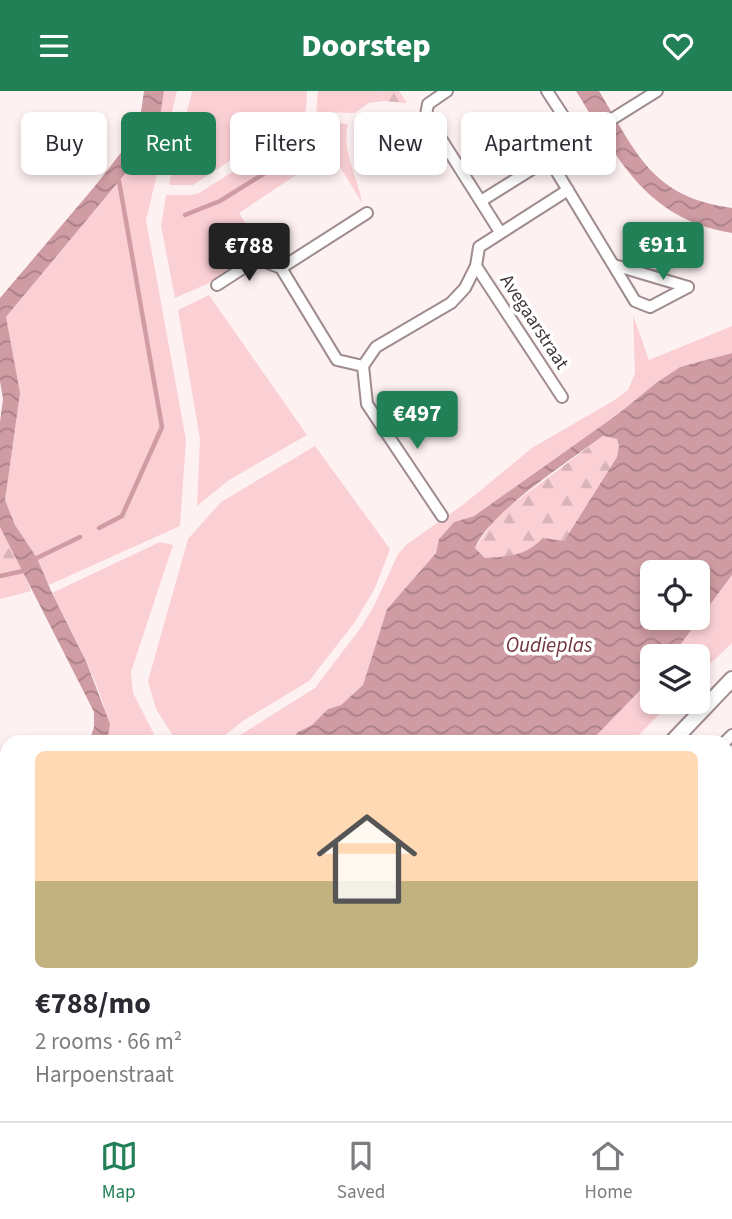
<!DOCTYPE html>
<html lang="en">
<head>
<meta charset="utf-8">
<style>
	:root { --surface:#fff; --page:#f2f2f3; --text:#2b2b33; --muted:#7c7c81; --line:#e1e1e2; --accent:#228057 }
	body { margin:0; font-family:"Source Sans 3",sans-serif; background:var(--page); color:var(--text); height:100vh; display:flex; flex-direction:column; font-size:26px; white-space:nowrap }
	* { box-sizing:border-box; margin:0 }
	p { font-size:23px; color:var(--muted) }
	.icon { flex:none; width:38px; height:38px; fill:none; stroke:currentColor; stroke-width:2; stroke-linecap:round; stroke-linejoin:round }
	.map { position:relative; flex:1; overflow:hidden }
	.details { position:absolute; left:0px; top:644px; width:733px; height:387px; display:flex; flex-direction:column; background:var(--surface); border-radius:21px 21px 0 0; box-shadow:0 4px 10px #0003 }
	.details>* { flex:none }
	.banner { position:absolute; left:21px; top:21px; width:691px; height:63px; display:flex; gap:14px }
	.controls { position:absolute; left:640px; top:469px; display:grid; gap:14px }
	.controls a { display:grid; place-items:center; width:70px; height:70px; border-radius:10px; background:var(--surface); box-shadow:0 4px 10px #0003; font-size:35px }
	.price { position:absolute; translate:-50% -60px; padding:0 16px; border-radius:7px; background:var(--accent); color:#fff; font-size:23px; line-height:46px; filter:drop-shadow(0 2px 4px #0008) }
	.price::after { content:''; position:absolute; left:50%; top:42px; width:21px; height:16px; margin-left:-10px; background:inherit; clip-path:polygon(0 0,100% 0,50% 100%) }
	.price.current { background:#222; color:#fff }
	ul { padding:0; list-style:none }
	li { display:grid; align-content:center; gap:14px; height:371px; padding:0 35px }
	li+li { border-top:2px solid var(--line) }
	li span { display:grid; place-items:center; height:217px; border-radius:10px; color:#555 }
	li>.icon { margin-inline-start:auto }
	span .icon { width:126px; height:126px; fill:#fffc; stroke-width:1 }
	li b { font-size:30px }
	.chip { padding:0 24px; border-radius:10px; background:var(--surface); box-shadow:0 4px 10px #0003; font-size:24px; line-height:63px }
	.chip.current { background:var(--accent); color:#fff }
	header { display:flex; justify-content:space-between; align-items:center; height:91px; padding:0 35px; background:var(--accent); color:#fff; font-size:32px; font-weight:800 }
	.tab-bar { display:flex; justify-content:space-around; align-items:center; height:98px; border-top:2px solid var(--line); background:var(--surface); font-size:19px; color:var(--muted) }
	.tab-bar a { display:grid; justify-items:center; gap:4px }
	.tab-bar .current { color:var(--accent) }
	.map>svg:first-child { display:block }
	.green { fill:#fbd0d5 }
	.forest { fill:url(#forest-firs) }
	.water { fill:url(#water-waves); fill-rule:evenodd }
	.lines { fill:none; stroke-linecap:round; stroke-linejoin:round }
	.stream { stroke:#cf9ca3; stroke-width:4.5 }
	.minor-casing { stroke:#a08c8f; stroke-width:14 }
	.tertiary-casing { stroke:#a08c8f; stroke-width:18 }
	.minor { stroke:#fff; stroke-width:10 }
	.tertiary { stroke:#fff; stroke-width:14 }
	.labels { text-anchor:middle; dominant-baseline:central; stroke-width:7; stroke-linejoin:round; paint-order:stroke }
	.street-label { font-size:19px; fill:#42393a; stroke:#fff }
	.water-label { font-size:21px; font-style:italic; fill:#73333f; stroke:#fff }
</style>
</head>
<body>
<header><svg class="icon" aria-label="menu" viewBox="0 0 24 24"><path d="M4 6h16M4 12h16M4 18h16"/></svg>Doorstep<svg class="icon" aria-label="heart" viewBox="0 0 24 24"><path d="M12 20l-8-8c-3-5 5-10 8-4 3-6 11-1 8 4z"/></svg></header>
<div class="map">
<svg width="732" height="1030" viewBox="0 0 732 1030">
	<defs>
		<pattern id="forest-firs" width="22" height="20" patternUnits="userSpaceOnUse" patternTransform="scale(1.75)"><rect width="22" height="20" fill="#fbd0d5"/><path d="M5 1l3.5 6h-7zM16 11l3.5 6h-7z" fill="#d8b3b8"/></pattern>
		<pattern id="water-waves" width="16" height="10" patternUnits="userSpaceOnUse" patternTransform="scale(1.75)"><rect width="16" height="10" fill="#cf9ca3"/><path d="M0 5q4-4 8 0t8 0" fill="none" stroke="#aa8086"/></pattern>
	</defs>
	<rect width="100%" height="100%" fill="#fef1f2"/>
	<g class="green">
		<path d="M164 0H177L146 129 186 349 180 435 49 494 37 467 15 434 5 409 9 369 6 226 119 90 159 33Z"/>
		<path d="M192 0H307L306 20 193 94H171L169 92Z"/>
		<path d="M318 0H378L384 10 369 12 355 22 319 21 316 20Z"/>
		<path d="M313 30 348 33C341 60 358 86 362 112L331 61 239 122 261 157 207 193 175 207 161 135 166 104H191L199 102Z"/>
		<path d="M209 204 307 344 229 389 197 415 200 348 178 219Z"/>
		<path d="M633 224 649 269 732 235V262L680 276 656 292 618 323 474 425 454 431 439 448 436 462 387 518 363 594 341 614 328 618 312 634 298 641 289 651H229L315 597 362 535 375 513 398 463 406 454 464 413 532 357 613 310 628 299 635 282Z"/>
		<path d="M315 355 390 458 375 497 355 531 309 590 243 630 216 651H177L156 618 148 590 188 448 221 411Z"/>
		<path d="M160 451 173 454 131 581 133 602 158 651H107C118 621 67 533 52 502Z"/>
		<path d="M23 480 31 500 0 508V485Z"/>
		<path d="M732 484V552L698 584V565H672Z"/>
		<path d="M653 586V611H671L632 651H590Z"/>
	</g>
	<g class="forest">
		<path d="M378 0H399L407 12 384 10Z"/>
		<path d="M603 345 617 348 619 355 617 366 564 450 533 457 508 466 485 467 475 457 497 425Z"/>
		<path d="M0 436 3 439 23 480 0 485Z"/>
	</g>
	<g class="water">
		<path d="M144 0H164L159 33 144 60 6 226 20 302 5 409 15 434 37 467 52 502 86 570 110 633 107 651H89L94 636V621L0 436V331L3 308 0 290V207L95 95 134 45 140 28Z"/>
		<path d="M576 0H599C637 62 651 106 732 117V142C645 128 618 67 576 0Z"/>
		<path d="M732 262V484L672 565H653V586L590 651H289L298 641 312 634 328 618 341 614 363 594 387 518 436 462 439 448 454 431 474 425 618 323 656 292 680 276ZM603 345 617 348 619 355 617 366 564 450 543 447C527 464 508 466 485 467L475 457C489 422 570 369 603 345ZM653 481H698V527H653Z"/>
		<path d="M732 965V1030H690L694 1024H726V972Z"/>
	</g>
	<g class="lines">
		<g class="stream">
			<path d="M185 124 220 110 323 46"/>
			<path d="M99 437 122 425 162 336 119 90"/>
			<path d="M37 467 80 446"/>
			<path d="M0 485 23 480"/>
		</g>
		<g class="minor-casing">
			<g id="minor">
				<path d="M447 0 428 13 426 24 500 141"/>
				<path d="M547 0 579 49"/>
				<path d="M549 68 635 210 650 216 688 196"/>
				<path d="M481 110 657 0"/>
				<path d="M614 174 688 196"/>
				<path d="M476 175 562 306"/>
				<path d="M281 177 367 122"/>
				<path d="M217 194 254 170H263L281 177 337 269 363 275"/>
				<path d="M442 425 367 313 363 275 376 256 451 212 465 197 476 175 479 156 568 99"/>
				<path d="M725 651 732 644"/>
				<path d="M726 718 732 723"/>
				<path d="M726 934 732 928"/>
				<path d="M0 955 7 958"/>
				<path d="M295 1024 313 1030"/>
				<path d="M9 1030 11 1024"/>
				<path d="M80 1030 82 1024"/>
				<path d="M226 1030 228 1024"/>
				<path d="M424 1030 427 1024"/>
				<path d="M668 1030 670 1024"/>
			</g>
		</g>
		<g class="tertiary-casing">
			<g id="tertiary">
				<path d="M672 651 732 588"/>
				<path d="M379 1030 381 1024"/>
			</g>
		</g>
		<use href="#minor" class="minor"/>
		<use href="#tertiary" class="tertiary"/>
	</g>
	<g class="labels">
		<g class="street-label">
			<text transform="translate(534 231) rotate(57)">Avegaarstraat</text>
		</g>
		<g class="water-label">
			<text x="549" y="554">Oudieplas</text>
		</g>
	</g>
</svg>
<div class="controls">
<a><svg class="icon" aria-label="locate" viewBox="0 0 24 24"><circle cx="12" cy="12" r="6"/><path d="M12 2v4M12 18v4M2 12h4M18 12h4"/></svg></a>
<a><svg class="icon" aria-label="layers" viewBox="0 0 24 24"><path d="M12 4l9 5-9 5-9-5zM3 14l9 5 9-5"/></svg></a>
</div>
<b class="price" style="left:663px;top:191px">€911</b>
<b class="price current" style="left:249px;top:192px">€788</b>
<b class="price" style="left:417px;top:360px">€497</b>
<div class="banner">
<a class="chip">Buy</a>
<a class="chip current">Rent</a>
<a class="chip">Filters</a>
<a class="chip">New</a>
<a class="chip">Apartment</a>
</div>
<section class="details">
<ul>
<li><span style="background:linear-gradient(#ffd9b3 60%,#c2b280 0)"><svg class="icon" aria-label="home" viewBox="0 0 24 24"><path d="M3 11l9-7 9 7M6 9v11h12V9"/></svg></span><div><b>€788/mo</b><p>2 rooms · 66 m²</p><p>Harpoenstraat</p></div></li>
</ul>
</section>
</div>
<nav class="tab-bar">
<a class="current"><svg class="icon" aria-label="map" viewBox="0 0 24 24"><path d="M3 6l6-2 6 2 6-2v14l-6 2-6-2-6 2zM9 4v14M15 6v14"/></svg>Map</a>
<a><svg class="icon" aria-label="saved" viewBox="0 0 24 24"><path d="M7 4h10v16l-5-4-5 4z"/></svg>Saved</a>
<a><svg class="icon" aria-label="home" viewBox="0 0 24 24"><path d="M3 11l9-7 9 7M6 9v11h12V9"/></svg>Home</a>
</nav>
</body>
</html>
